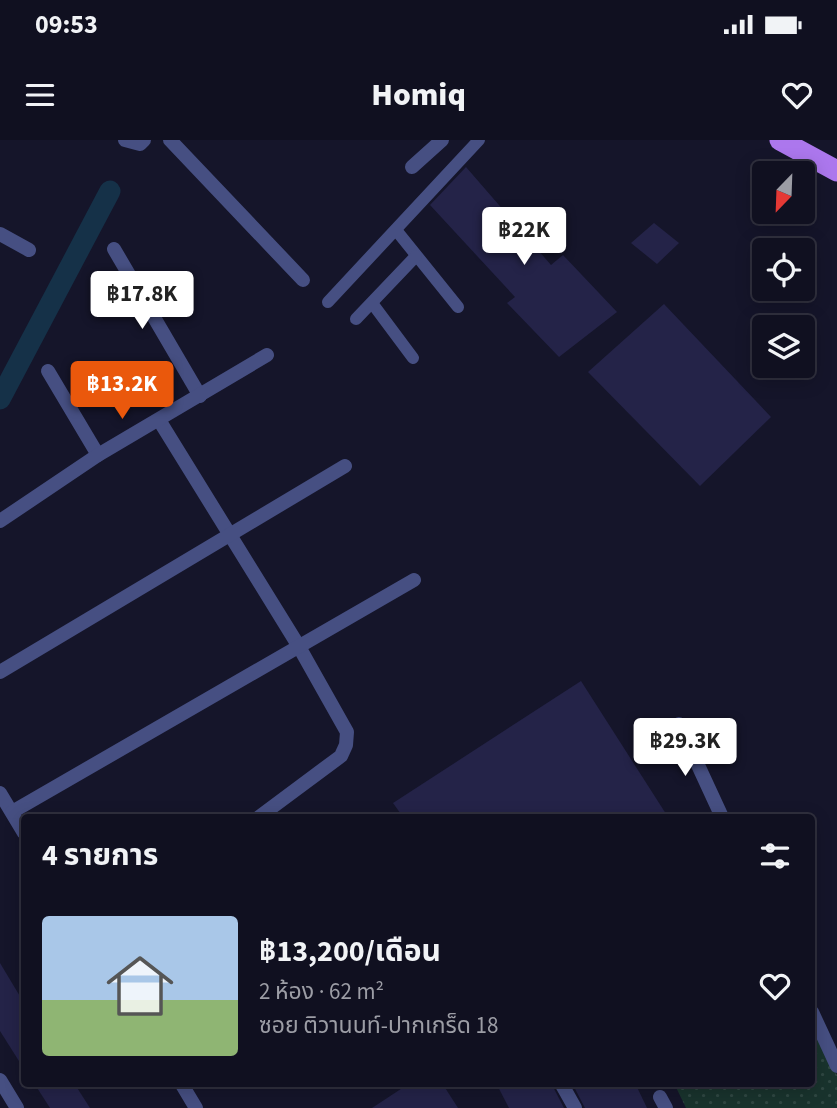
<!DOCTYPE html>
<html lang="th">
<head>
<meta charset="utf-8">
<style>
	:root { --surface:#101020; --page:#1e1e2d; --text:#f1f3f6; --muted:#9c9da5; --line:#30303e; --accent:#ea580c }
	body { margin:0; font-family:"Source Sans 3","Noto Sans Thai",sans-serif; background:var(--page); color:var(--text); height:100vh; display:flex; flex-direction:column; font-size:26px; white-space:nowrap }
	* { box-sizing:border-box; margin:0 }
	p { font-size:23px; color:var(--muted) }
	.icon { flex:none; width:38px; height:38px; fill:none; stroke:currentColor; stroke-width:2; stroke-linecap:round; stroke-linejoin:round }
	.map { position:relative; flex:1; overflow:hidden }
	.sheet { position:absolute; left:21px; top:674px; width:794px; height:273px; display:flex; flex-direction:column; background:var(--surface); border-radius:7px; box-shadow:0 4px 18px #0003,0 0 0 2px var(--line) }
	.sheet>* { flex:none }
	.needle { width:46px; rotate:203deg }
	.controls { position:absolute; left:752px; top:21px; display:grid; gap:14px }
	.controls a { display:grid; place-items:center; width:63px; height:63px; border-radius:7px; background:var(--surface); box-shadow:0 4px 18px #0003,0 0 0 2px var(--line); font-size:35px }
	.price { position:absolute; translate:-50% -60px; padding:0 16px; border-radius:7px; background:#fff; color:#222; font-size:23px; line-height:46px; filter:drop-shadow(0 2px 4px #0008) }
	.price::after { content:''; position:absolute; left:50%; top:42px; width:21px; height:16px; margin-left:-10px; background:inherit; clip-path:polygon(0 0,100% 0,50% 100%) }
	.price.on { background:var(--accent); color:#fff }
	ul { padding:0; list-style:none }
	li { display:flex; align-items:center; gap:21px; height:175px; padding:0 21px }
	li span { display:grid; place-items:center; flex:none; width:196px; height:140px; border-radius:7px; color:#555 }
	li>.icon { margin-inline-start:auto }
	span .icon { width:84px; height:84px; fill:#fffc; stroke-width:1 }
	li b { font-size:30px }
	h2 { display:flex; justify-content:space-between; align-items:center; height:84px; padding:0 21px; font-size:30px }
	.status { display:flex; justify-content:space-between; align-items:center; height:49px; padding:0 35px; background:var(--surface); direction:ltr }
	.status svg { height:19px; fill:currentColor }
	header { display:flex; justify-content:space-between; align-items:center; height:91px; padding:0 21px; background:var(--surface); font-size:32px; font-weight:800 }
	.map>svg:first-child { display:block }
	.park { fill:url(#park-dots) }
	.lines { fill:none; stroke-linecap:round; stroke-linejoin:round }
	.canal { stroke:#153148; stroke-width:21 }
	.building { fill:#242348 }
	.lane { stroke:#464f82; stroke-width:12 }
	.street { stroke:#464f82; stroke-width:14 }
	.primary { stroke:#ac77ed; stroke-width:21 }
</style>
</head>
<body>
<div class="status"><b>09:53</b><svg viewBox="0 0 49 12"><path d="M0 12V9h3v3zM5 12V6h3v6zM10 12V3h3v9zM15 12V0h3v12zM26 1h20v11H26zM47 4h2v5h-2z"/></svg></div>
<header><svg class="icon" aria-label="menu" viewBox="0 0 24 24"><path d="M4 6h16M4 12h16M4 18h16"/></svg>Homiq<svg class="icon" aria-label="heart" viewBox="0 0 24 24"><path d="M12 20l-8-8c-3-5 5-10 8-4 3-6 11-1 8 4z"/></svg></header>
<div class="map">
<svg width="837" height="968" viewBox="0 0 837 968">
	<defs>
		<pattern id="park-dots" width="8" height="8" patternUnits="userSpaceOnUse" patternTransform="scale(1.75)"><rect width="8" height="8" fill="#19332d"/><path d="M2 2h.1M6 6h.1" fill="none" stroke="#2f4742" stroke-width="1.8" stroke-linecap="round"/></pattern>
	</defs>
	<rect width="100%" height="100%" fill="#15152a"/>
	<path class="park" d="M812 883 837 935V968H686L674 943H812Z"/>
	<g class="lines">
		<path class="canal" d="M0 259 110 51"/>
	</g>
	<g class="building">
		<path d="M466 27 551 125 563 115 617 172 559 217 507 163 515 157 430 65Z"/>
		<path d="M654 83 679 103 657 124 631 103Z"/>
		<path d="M664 164 771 277 700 346 588 232Z"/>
		<path d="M581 541 668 677H403L393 663Z"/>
		<path d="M0 823 24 863V929L0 891Z"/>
		<path d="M34 943H74L90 968H50Z"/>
		<path d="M410 943H442L458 968H372Z"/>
		<path d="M496 943H551L564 968H509Z"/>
		<path d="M572 943H635L647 968H585Z"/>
	</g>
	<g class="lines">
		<g class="lane">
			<path d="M396 90 458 167"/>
			<path d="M328 162 479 0"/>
			<path d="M372 163 413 218"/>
			<path d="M356 179 416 116"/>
		</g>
		<g class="street">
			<path d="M125 0 140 4 144 0"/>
			<path d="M170 0 303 140"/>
			<path d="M412 27 442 0"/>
			<path d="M0 94 29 110"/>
			<path d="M114 109 200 256"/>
			<path d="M48 231 98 315"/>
			<path d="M159 280 298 505 347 592 346 605 341 616 259 677"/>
			<path d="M0 381 98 315 267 215"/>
			<path d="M0 532 345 326"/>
			<path d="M679 584 722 677"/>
			<path d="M0 653 24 693"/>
			<path d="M12 672 414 440"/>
			<path d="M812 872 837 926"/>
			<path d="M0 940 17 968"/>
			<path d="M181 943 196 968"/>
			<path d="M561 943 575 968"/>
			<path d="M660 957 666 968"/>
		</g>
		<path class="primary" d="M780 0 837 31"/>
	</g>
</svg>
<div class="controls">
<a><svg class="needle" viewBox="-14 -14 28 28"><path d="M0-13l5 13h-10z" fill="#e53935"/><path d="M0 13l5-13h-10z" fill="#9c9da5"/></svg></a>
<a><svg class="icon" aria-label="locate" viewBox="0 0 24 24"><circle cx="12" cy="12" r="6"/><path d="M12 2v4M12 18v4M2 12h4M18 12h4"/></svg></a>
<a><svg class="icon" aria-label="layers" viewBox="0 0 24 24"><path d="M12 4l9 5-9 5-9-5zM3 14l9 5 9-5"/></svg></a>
</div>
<b class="price" style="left:524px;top:127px">฿22K</b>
<b class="price" style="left:142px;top:191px">฿17.8K</b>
<b class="price on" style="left:122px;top:281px">฿13.2K</b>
<b class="price" style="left:685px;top:638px">฿29.3K</b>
<section class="sheet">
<h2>4 รายการ<svg class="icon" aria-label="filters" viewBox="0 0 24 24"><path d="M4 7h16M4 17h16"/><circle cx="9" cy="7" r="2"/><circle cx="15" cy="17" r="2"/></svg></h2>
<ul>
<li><span style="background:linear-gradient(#a9c7e8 60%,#8fb573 0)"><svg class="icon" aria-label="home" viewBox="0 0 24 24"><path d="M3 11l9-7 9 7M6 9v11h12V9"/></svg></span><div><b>฿13,200/เดือน</b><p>2 ห้อง · 62 m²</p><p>ซอย ติวานนท์-ปากเกร็ด 18</p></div><svg class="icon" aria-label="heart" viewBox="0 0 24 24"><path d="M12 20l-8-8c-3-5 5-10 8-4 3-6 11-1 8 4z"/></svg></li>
</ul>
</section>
</div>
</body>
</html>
